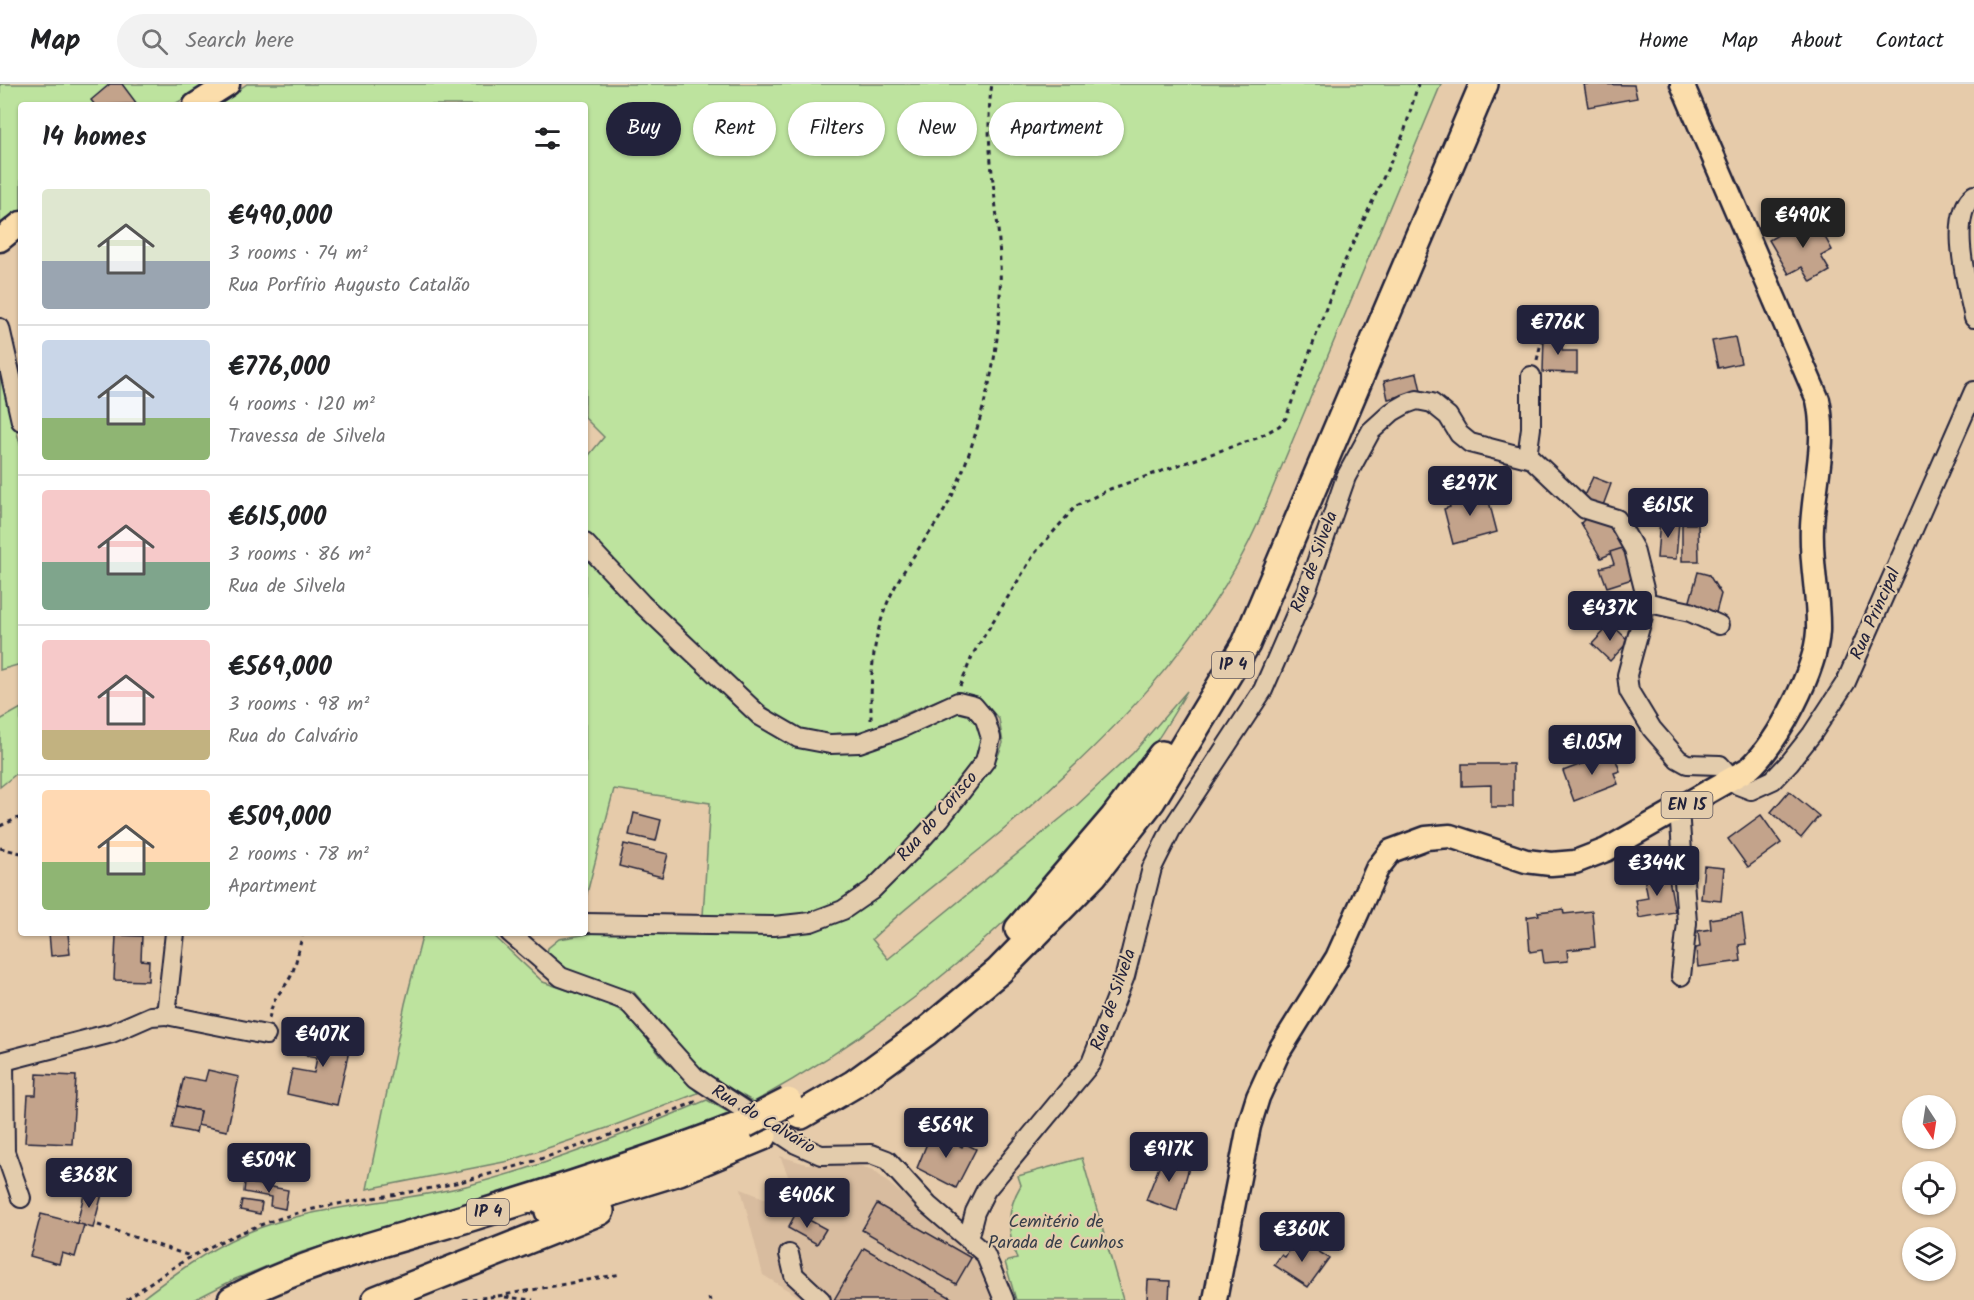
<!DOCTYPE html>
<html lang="en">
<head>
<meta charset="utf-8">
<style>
	:root { --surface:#fff; --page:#f2f2f2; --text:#202124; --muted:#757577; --line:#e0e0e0; --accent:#22223b }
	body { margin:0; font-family:Kalam,sans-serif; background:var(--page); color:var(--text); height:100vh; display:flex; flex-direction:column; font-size:22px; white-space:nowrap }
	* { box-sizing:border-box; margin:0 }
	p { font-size:20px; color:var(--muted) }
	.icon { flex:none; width:33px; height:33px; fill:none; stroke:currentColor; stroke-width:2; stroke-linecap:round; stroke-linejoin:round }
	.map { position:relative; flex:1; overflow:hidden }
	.side { position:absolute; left:18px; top:18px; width:570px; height:834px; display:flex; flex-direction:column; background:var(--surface); border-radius:6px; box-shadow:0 2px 4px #0004 }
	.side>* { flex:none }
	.top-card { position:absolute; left:606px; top:18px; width:570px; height:54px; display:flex; gap:12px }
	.needle { width:39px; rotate:168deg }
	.tools { position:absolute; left:1902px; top:1011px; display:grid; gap:12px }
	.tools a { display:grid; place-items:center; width:54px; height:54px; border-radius:50%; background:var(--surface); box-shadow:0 2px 4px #0004; font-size:30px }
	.price { position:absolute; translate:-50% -51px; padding:0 14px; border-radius:6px; background:var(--accent); color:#fff; font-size:20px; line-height:39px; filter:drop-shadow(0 2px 3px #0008) }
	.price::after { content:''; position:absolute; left:50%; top:36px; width:18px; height:14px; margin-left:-9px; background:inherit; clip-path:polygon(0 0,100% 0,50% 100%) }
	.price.current { background:#222; color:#fff }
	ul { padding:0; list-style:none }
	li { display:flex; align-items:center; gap:18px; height:150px; padding:0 24px }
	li+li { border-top:2px solid var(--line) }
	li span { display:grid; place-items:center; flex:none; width:168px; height:120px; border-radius:6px; color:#555 }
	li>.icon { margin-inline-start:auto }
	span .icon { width:72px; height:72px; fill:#fffc; stroke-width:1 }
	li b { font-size:26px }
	h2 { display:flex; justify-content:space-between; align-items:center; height:72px; padding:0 24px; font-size:26px }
	.pill { padding:0 21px; border-radius:27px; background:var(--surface); box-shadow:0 2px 4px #0004; font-size:21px; line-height:54px }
	.pill.current { background:var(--accent); color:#fff }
	header { display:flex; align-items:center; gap:36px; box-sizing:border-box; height:84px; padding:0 30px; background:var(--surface); border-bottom:2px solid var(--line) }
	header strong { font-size:28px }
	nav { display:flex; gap:33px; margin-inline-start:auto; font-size:21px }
	.search { width:420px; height:54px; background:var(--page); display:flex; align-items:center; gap:15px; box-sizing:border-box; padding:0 21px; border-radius:33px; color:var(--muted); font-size:22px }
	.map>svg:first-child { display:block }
	.built { fill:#d8bc9f }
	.green { fill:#bde39e; stroke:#70826c; stroke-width:1.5 }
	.building { fill:#c3a38b; stroke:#22223b; stroke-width:1.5 }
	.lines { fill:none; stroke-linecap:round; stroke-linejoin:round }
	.minor-casing { stroke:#22223b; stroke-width:22 }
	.major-casing { stroke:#22223b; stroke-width:27 }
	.highway-casing { stroke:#22223b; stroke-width:32 }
	.path { stroke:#22223b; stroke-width:3; stroke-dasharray:4.5 4.5; stroke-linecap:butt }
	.minor { stroke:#e3ccac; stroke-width:18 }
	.major { stroke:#fbddab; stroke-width:22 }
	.highway { stroke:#fbddab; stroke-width:27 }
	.highway-bridge-casing { stroke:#22223b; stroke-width:32; stroke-linecap:butt }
	.highway-bridge { stroke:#fbddab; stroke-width:27 }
	.labels { text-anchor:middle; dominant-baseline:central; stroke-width:4.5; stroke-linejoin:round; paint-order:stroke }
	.shield { fill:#e3ccac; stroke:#5c555d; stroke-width:1.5 }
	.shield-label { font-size:16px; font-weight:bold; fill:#22223b }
	.street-label { font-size:18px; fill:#22223b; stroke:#e3ccac }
	.park-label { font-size:18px; fill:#393f4a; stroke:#e3ccac }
</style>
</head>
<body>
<header>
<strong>Map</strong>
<div class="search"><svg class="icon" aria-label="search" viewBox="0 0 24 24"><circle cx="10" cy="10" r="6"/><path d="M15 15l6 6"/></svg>Search here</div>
<nav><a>Home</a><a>Map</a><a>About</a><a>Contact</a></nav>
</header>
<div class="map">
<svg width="1974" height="1216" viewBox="0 0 1974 1216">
	<rect width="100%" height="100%" fill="#e6cbaa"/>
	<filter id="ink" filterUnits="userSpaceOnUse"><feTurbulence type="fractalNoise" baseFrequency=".0167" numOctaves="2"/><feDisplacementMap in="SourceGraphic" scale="12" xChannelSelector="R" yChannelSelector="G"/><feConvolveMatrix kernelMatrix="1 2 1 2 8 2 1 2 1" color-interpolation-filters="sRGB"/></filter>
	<g filter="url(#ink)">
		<path class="built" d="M780 1072 806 1080 851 1079 873 1086 970 1167 982 1184 995 1216H804L763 1191 741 1105 781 1121 791 1099Z"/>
		<g class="green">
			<path d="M0 0H210L173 21H21V127L0 144Z"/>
			<path d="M247 0H1441L1259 437C1203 562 1104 659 1002 747 960 783 912 816 872 855L888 875 1076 722 1133 669 1187 607C1086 785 931 919 754 1018L722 1000 696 980 633 907 581 896 564 889 547 870 548 864 559 855 600 848 763 850 893 798 918 773 973 709 998 672 1003 659 999 635 980 614 969 611 942 614 863 648 828 650 799 644 783 636 742 604 585 453V376L604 353 585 334V21H217Z"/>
			<path d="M0 290 21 363V580L0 586Z"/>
			<path d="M585 468C631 517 675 567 726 612 744 628 761 646 783 656 804 666 832 670 855 668 892 664 932 626 965 627 979 635 985 650 981 666 976 689 874 798 851 813 809 841 751 832 703 832L710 719 614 705 585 817Z"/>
			<path d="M21 624V686L0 703V636Z"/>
			<path d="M423 849H491L543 898 611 921 628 931 660 971 698 1009 610 1043 509 1077 367 1105 405 920Z"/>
			<path d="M707 1016 737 1033 715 1045 302 1168 233 1196 194 1216H140C173 1191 205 1167 244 1150 314 1120 393 1120 466 1102 548 1081 629 1049 707 1016Z"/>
			<path d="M1082 1074 1123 1216H1016L1005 1178 1017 1175C1007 1147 1006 1126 1021 1101L1018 1092Z"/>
		</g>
		<g class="building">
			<path d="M110 0H122L137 20 95 21 91 16Z"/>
			<path d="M1584 0 1634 1 1637 14 1588 23Z"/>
			<path d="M1813 131 1832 166 1821 172 1830 187 1811 198 1802 183 1789 190 1769 156Z"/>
			<path d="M1544 251 1563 252 1562 267H1577V289L1543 288Z"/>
			<path d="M1735 253 1741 279 1718 284 1712 257Z"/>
			<path d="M1417 289 1421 307 1388 315 1384 297Z"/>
			<path d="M1593 393 1611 400 1601 427 1581 418Z"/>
			<path d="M1486 406 1497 448 1453 460 1444 425 1450 423 1448 416Z"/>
			<path d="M1588 432 1616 438 1629 462 1601 474 1581 439Z"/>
			<path d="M1660 435 1679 437 1676 475 1657 474Z"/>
			<path d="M1682 440H1698L1699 477H1682Z"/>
			<path d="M1629 462 1633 474 1627 476 1632 495 1607 503 1600 484 1614 480 1610 468Z"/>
			<path d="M1698 488 1709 491 1721 510 1715 532 1688 524Z"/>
			<path d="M1611 540 1629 557 1610 577 1592 560Z"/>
			<path d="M1613 668 1620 687 1614 689 1618 700 1574 717 1563 687Z"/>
			<path d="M1462 680H1513V723H1491V701L1462 702Z"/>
			<path d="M1789 707 1819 732 1801 754 1771 728Z"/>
			<path d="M634 729 661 736 656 757 629 751Z"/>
			<path d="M1761 731 1781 759 1748 783 1728 755Z"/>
			<path d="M624 760 668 770 662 793 619 782Z"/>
			<path d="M1704 782 1724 784 1721 817 1701 815Z"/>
			<path d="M1668 789 1675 828 1639 834 1636 816 1648 814 1644 793Z"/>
			<path d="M1563 825 1564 830 1592 827 1595 863 1567 866 1568 877 1544 879 1542 866 1530 868 1527 833 1539 831 1538 828Z"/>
			<path d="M1742 830 1746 860 1739 861 1741 877 1698 883 1696 864 1700 863 1698 847 1711 845 1710 835Z"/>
			<path d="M49 849H68L70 870 51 872Z"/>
			<path d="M116 851 142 852 141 876 149 877 148 897 114 896Z"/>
			<path d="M311 944 352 953 337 1021 287 1010 292 985 314 989 317 973 305 971Z"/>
			<path d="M208 986 239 993 227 1047 197 1041 200 1027 177 1022 184 993 205 997Z"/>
			<path d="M37 990 76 992 72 1060 25 1058 28 1011H36Z"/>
			<path d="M177 1022 200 1027 196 1049 172 1044Z"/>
			<path d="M932 1047 962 1063 964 1059 976 1065 956 1104 917 1084Z"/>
			<path d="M1169 1072 1190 1080 1177 1127 1146 1116 1163 1073 1168 1075Z"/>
			<path d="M245 1098 288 1106 285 1125 270 1122 271 1113 244 1108Z"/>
			<path d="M85 1106 102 1110 93 1144 77 1140Z"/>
			<path d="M242 1116 262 1119 260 1130 240 1126Z"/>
			<path d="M877 1120 971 1174 956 1200 862 1146Z"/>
			<path d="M796 1129 826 1145 817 1160 788 1144Z"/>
			<path d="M41 1130 84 1141 75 1173 62 1169 59 1180 30 1172Z"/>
			<path d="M1305 1159 1329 1174 1308 1203 1274 1181 1281 1171 1285 1173 1293 1160 1301 1165Z"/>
			<path d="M864 1164 955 1216H834Z"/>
			<path d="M1148 1196 1170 1197 1169 1216H1147Z"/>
		</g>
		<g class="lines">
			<g class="minor-casing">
				<g id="minor">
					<path d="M1974 111C1947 132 1968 204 1974 234"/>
					<path d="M0 244 21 337"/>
					<path d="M1527 373 1531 344V292"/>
					<path d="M585 459 642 520 760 632 798 654 830 660 859 659 899 645 958 618 974 622 985 635 991 654 985 677 940 735 909 769 872 806 843 826 811 838 774 842 585 839"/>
					<path d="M1645 518 1690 528 1719 541"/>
					<path d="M1679 725 1687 839 1681 892"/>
					<path d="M510 849 561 893 627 917 696 994 796 1060 821 1071 871 1070 887 1076 928 1121 985 1170 1004 1216"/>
					<path d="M166 931 266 951"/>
					<path d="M0 978 112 949 151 932 166 931 175 849"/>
					<path d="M4 978 5 1068 21 1114"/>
					<path d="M968 1155 975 1128 986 1106 1091 979 1125 892 1152 784 1171 746 1263 606 1307 505 1346 393 1371 347 1392 328 1406 320 1417 316 1432 319 1448 332 1459 350 1470 359 1532 375 1585 425 1617 435 1634 465 1645 509 1643 532 1627 591 1629 607 1652 645 1678 675 1687 680 1720 681 1738 701 1751 706 1773 696 1790 678 1812 650 1846 598 1974 307"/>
					<path d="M789 1170 794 1191 821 1216"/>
				</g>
			</g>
			<g class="major-casing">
				<g id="major">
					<path d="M195 21 228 0"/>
					<path d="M0 156 21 139"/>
					<path d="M1215 1216 1249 1042 1258 1013 1279 967 1337 874 1377 785 1391 767 1426 754 1450 752 1526 777 1551 780 1575 778 1606 766 1750 684C1778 658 1816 586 1818 547 1819 512 1810 477 1812 443 1814 400 1827 359 1818 316L1682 0"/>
				</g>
			</g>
			<g class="highway-casing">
				<g id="highway">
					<path d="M1019 845 1114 734 1162 671"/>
					<path d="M801 1031 854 1000 927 947 999 887 1094 790 1151 717 1246 560 1484 0"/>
					<path d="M549 1127 679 1087 763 1052"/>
					<path d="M232 1216C304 1178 386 1158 464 1135 559 1106 652 1076 745 1040"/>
					<path d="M376 1216 600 1127"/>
				</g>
			</g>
			<g class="path">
				<path d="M1537 276 1543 250"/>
				<path d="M960 602 973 570 1035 469 1076 422 1110 405 1257 354 1279 342 1286 334 1337 194 1404 49 1418 0"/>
				<path d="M871 636C871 599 871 564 884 528 897 490 923 461 944 427 964 394 986 320 993 281 1001 237 1002 189 998 145 994 97 984 48 992 0"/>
				<path d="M0 742 21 733"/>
				<path d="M0 764 21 769"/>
				<path d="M269 935C274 908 281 911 291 892 297 878 299 863 303 849"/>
				<path d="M98 1141 190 1172"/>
				<path d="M498 1212 621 1190"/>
				<path d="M505 1213 533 1216"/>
				<path d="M127 1216C188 1168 256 1136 332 1121 380 1112 428 1107 475 1094 551 1074 627 1046 700 1016"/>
				<path d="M463 1216 499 1212"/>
				<path d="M708 1216 711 1215"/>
			</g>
			<use href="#minor" class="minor"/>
			<use href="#major" class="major"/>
			<use href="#highway" class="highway"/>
			<g class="highway-bridge-casing">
				<path id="highway-bridge" d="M745 1040 788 1018"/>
			</g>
			<use href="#highway-bridge" class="highway-bridge"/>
		</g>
	</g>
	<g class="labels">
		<g class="shield">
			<rect x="1212" y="568" width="42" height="26" rx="4.5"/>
			<rect x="1661.5" y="708" width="51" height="26" rx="4.5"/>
			<rect x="467" y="1115" width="42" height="26" rx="4.5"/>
		</g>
		<g class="shield-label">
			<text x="1233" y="581">IP 4</text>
			<text x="1687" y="721">EN 15</text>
			<text x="488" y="1128">IP 4</text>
		</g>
		<g class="street-label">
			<text transform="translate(1315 478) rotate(-70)">Rua de Silvela</text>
			<text transform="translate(1876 530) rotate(-66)">Rua Principal</text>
			<text transform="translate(938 733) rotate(-49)">Rua do Corisco</text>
			<text transform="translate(1114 916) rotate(-71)">Rua de Silvela</text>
			<text transform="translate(763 1036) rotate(31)">Rua do Calvário</text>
		</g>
		<g class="park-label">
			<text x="1056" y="1138">Cemitério de<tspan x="1056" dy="21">Parada de Cunhos</tspan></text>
		</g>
	</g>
</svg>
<div class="tools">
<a><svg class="needle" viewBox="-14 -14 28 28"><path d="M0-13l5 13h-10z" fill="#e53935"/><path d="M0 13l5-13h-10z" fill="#757577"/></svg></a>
<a><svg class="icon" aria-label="locate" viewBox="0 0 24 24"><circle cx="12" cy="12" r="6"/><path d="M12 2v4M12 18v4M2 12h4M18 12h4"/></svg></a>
<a><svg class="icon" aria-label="layers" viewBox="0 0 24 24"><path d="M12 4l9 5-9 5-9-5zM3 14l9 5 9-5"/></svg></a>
</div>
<b class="price current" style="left:1803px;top:165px">€490K</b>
<b class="price" style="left:1558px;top:272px">€776K</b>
<b class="price" style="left:1470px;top:433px">€297K</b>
<b class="price" style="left:1668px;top:455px">€615K</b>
<b class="price" style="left:1610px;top:558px">€437K</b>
<b class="price" style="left:1592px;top:692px">€1.05M</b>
<b class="price" style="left:1657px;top:813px">€344K</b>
<b class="price" style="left:323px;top:984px">€407K</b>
<b class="price" style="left:946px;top:1075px">€569K</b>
<b class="price" style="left:1169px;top:1099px">€917K</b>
<b class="price" style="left:269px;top:1110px">€509K</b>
<b class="price" style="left:89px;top:1125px">€368K</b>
<b class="price" style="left:807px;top:1145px">€406K</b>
<b class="price" style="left:1302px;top:1179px">€360K</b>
<div class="top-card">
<a class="pill current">Buy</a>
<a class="pill">Rent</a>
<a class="pill">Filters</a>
<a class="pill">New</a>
<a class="pill">Apartment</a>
</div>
<section class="side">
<h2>14 homes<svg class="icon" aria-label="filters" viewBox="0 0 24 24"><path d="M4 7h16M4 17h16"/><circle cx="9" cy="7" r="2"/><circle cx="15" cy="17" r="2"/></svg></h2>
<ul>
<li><span style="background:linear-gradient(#dfe7d0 60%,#9aa5b1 0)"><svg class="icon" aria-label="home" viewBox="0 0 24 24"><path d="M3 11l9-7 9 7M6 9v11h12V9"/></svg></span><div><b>€490,000</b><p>3 rooms · 74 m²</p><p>Rua Porfírio Augusto Catalão</p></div></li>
<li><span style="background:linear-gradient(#c9d6e8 65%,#8fb573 0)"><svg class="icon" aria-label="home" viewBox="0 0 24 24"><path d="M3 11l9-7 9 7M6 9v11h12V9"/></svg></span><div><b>€776,000</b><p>4 rooms · 120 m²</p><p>Travessa de Silvela</p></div></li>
<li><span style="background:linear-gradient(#f6c9c9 60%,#7fa58c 0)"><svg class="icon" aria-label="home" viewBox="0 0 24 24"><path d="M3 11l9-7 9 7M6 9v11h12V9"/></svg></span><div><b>€615,000</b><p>3 rooms · 86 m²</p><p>Rua de Silvela</p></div></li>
<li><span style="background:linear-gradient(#f6c9c9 75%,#c2b280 0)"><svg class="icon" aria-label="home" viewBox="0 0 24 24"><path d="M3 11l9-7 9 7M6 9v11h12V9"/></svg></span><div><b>€569,000</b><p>3 rooms · 98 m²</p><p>Rua do Calvário</p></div></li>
<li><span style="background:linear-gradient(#ffd9b3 60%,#8fb573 0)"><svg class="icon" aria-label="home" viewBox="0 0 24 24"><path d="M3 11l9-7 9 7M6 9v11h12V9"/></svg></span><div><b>€509,000</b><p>2 rooms · 78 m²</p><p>Apartment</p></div></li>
</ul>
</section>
</div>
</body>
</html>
